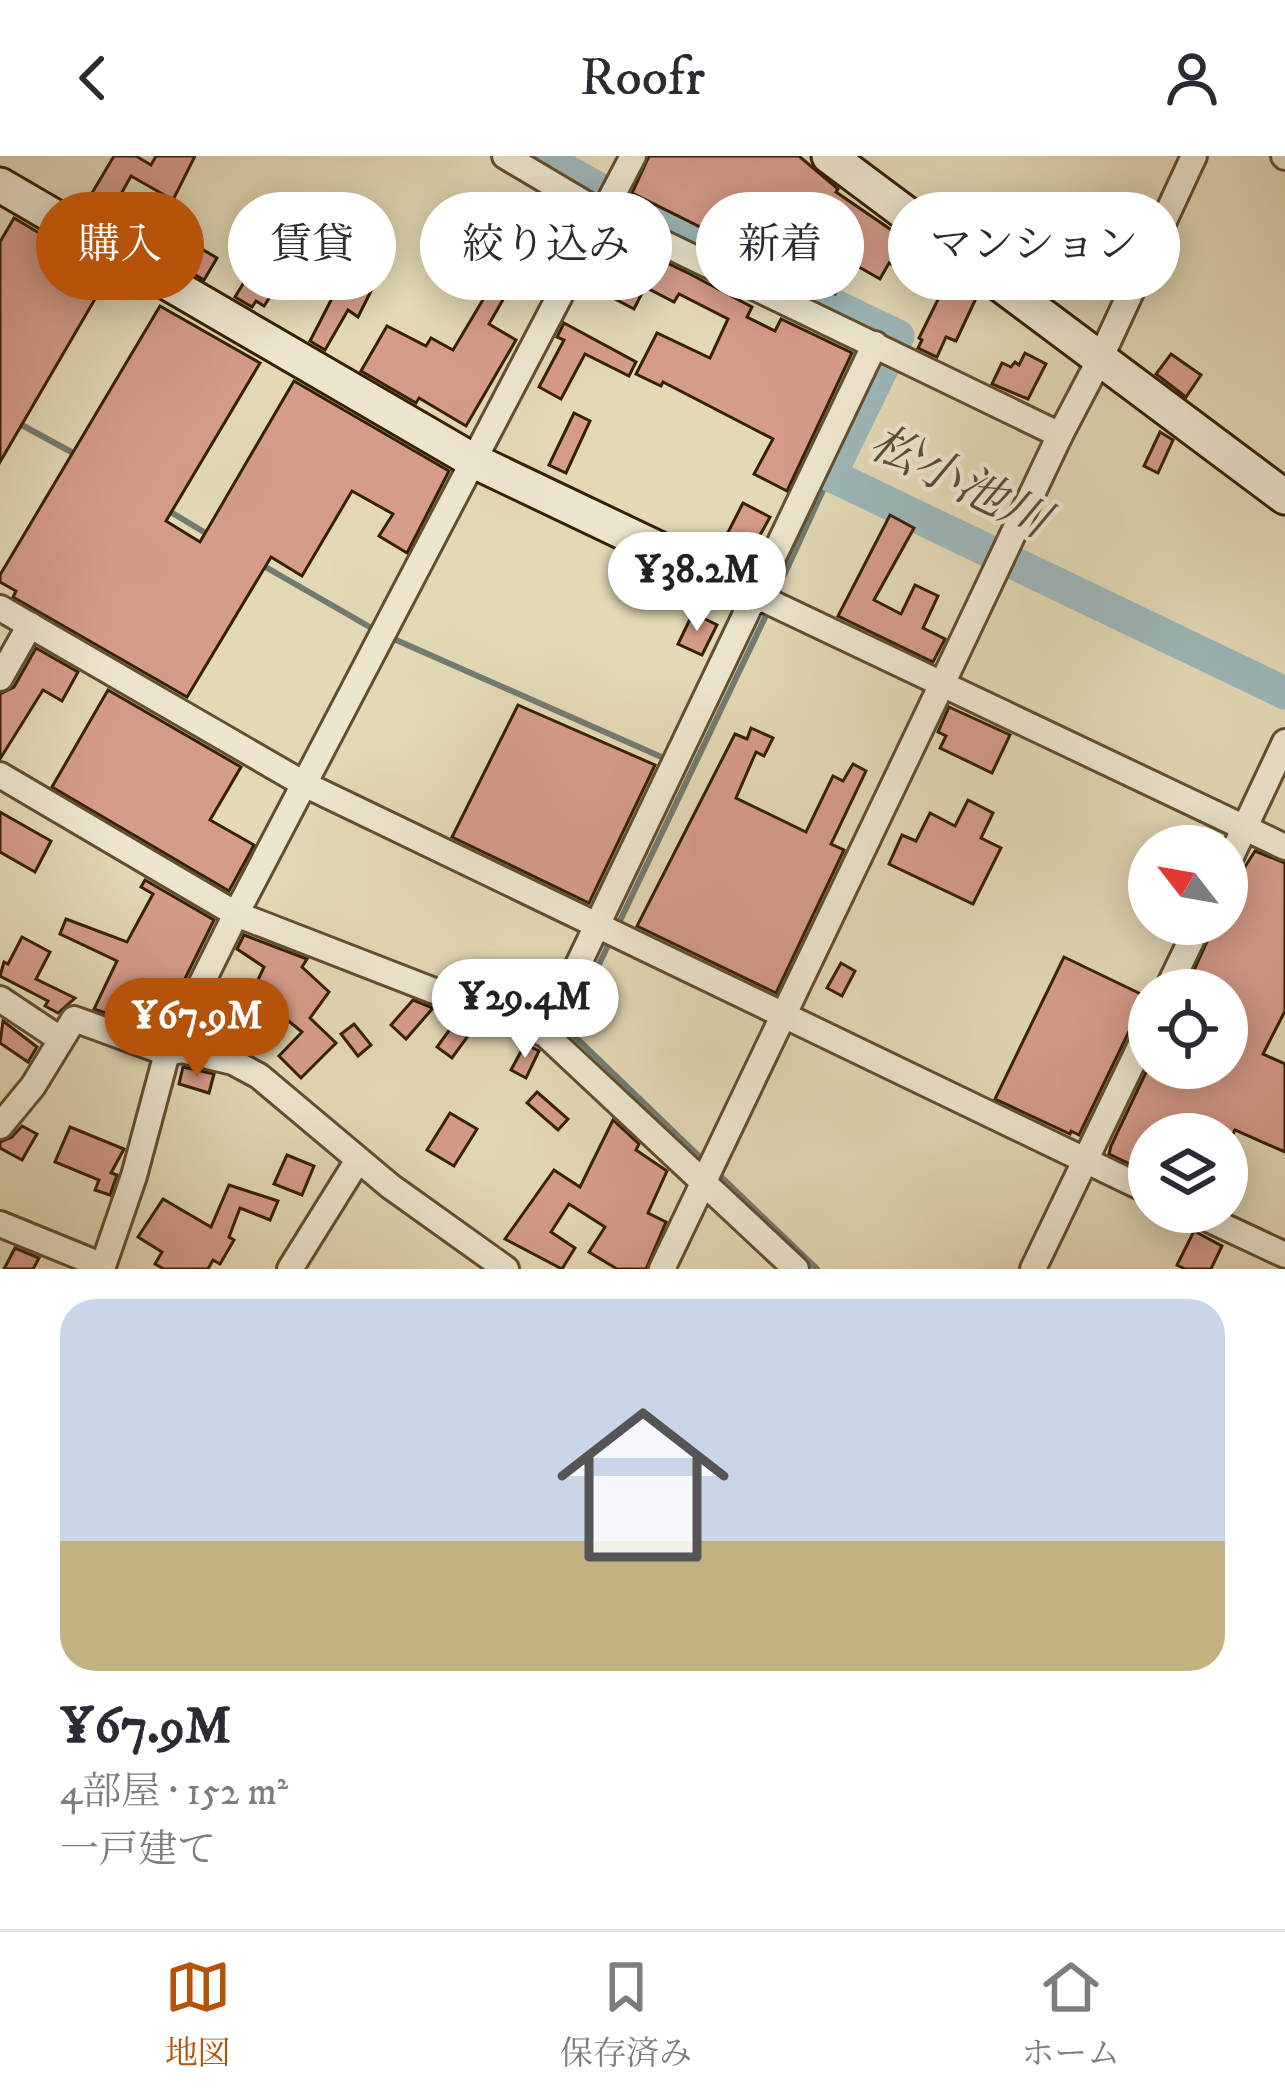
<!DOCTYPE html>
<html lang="ja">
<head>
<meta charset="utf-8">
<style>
	:root { --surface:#fff; --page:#f2f2f3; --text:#2b2b33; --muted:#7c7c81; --line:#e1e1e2; --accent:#b45309 }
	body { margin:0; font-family:"IM FELL DW Pica","Noto Serif JP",serif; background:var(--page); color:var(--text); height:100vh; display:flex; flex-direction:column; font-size:45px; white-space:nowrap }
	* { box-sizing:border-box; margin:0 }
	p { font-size:39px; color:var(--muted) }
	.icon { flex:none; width:66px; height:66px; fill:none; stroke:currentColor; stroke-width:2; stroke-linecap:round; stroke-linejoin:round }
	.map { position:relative; height:1113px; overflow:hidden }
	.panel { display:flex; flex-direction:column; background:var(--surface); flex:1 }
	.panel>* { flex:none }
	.banner { position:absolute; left:36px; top:36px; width:1215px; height:108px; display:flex; gap:24px }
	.needle { width:78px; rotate:301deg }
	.fabs { position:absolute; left:1128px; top:669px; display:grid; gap:24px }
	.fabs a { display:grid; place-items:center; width:120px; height:120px; border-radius:50%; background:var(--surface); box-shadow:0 6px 30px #0003; font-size:60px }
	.price { position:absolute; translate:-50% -102px; padding:0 27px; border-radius:42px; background:#fff; color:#222; font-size:39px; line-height:78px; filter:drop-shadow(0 3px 6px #0008) }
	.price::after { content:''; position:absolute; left:50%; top:72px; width:36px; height:27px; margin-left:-18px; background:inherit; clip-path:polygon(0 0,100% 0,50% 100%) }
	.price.current { background:var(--accent); color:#fff }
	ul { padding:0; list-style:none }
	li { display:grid; align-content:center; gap:24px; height:636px; padding:0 60px }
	li span { display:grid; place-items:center; height:372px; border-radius:36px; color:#555 }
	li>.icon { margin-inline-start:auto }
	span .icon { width:216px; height:216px; fill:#fffc; stroke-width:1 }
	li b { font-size:51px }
	.chip { padding:0 42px; border-radius:54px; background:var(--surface); box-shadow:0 6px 30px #0003; font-size:42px; line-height:108px }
	.chip.current { background:var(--accent); color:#fff }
	header { display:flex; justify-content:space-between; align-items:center; height:156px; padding:0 60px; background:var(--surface); font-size:54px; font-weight:600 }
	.tabs { display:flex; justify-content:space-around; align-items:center; height:168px; border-top:3px solid var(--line); background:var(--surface); font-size:33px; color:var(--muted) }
	.tabs a { display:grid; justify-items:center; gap:6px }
	.tabs .current { color:var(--accent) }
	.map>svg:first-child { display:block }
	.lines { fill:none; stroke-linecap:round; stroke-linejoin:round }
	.stream { stroke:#737b71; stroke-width:6 }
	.river { stroke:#9cb7ba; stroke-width:33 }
	.building { fill:#d69c8a; stroke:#362004; stroke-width:3 }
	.street-casing { stroke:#614e30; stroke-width:30 }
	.secondary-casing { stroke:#362004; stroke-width:39 }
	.street { stroke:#ede6cf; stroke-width:24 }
	.secondary { stroke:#ede6cf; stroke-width:33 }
	.labels { text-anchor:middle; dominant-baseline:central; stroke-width:9; stroke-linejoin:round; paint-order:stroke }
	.water-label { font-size:48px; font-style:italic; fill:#554d3b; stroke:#ede6cf }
</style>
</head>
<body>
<header><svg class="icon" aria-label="back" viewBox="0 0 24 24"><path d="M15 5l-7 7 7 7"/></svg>Roofr<svg class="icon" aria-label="person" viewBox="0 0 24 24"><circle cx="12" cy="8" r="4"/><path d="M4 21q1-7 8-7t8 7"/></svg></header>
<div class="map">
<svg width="1285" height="1113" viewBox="0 0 1285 1113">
	<rect width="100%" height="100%" fill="#e3d9b5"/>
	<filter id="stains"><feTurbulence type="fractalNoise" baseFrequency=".00167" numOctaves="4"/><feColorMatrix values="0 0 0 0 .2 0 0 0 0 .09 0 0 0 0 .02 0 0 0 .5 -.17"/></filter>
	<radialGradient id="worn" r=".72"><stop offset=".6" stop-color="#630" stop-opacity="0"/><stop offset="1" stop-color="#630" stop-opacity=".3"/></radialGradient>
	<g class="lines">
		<g class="stream">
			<path d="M18 267 75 298"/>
			<path d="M169 355 209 379"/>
			<path d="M262 409 375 474"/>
			<path d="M774 441 830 319"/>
			<path d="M387 480 666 603"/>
			<path d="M617 771 769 453"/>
			<path d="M611 783 568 874 706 1007"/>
			<path d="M716 1016 817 1113"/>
		</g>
		<path class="river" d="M540 0 638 55 898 180 830 319 1285 537"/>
	</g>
	<g class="building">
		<path d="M114 0H136L151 9 156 0H195L173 44 131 20 111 56 89 42Z"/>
		<path d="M649 0H799L838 33 836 36 909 86 894 110 889 107 880 123 852 107 835 138 632 37Z"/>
		<path d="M531 38 557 54 537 87 511 72Z"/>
		<path d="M14 62 109 119 0 306V86Z"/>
		<path d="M328 73 352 88 338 112 314 97Z"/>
		<path d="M190 86 217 102 204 124 177 108Z"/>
		<path d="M286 87 300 96 264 150 256 145 252 151 235 141 254 110 266 117Z"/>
		<path d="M606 91 660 120 667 107 690 118 752 151 747 161 775 175 781 163 852 197 787 335 754 318 773 283 663 226 661 230 636 218 657 177 710 202 728 163 679 138 674 146 645 131 634 153 587 128Z"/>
		<path d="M497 110 516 121 489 168 516 184 466 270 419 242 416 247 361 215 387 170 426 190 431 182 453 194 484 142 480 139Z"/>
		<path d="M345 117 372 133 358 161 348 154 325 194 310 185Z"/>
		<path d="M949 121 978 138 956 185 946 181 937 201 918 192 922 184 919 182Z"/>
		<path d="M160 150 260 207 166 365 200 386 294 225 449 315 407 397 379 380 393 358 352 335 302 420 271 401 187 541 13 441 16 435 0 426V419Z"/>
		<path d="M564 167 636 206 629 220 585 198 561 243 539 231 564 184 557 181Z"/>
		<path d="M1025 197 1046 208 1028 243 992 228 1002 207 1011 211 1015 206 1019 209Z"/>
		<path d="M1171 198 1201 219 1186 241 1156 218Z"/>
		<path d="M574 257 590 265 566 317 549 309Z"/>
		<path d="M1160 276 1173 284 1158 317 1144 310Z"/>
		<path d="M743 347 770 361 749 399 723 386Z"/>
		<path d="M890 359 914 372 874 444 901 458 915 429 938 440 923 472 945 483 933 506 838 460Z"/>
		<path d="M693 457 717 469 702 499 678 488Z"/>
		<path d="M36 492 78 516 62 545 43 534 0 603V538L14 531Z"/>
		<path d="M108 534 241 611 210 664 254 689 229 735 52 631Z"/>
		<path d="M518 549 655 609 589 747 452 681Z"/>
		<path d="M949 551 1010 579 992 617 940 592 946 580 938 576Z"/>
		<path d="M751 572 773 582 764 600 756 596 736 642 806 676 833 620 843 625 853 608 866 615 831 688 844 694 776 837 637 770 735 578 747 583Z"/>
		<path d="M968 644 993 657 981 682 1001 692 973 748 889 708 902 679 916 685 930 657 955 670Z"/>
		<path d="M0 656 51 685 35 716 0 696Z"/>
		<path d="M1255 695 1285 707V855L1263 898 1285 908V996L1235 974 1233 978H1149V1017L1109 998 1111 990 1148 912H1227V834H1185L1215 768H1227L1229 725 1241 717Z"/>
		<path d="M145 724 214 764 168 857 125 840 115 860 94 853 117 805 60 778 66 763 127 786 153 738 141 731Z"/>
		<path d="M244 779 307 803 302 811 329 836 310 862 336 887 301 922 279 900 302 876 275 854 267 874 255 869 242 892 220 886 235 859 240 863 264 811 237 793Z"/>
		<path d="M22 781 50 796 36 823 75 842 58 857 45 850 48 845 0 820 4 806 8 808Z"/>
		<path d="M1064 801 1149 842 1144 857 1134 865 1079 979 1071 975 1070 978 995 943Z"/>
		<path d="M841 807 855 815 842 840 827 832Z"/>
		<path d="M413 844 433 852 406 883 391 869Z"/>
		<path d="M458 862 476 869 452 902 437 891Z"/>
		<path d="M3 865 37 891 28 906 0 887Z"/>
		<path d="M354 868 371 889 358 900 341 878Z"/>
		<path d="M525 888 539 895 526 922 511 914Z"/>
		<path d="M183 911 214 918 209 937 179 928Z"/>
		<path d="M537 936 568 963 558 974 527 947Z"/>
		<path d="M450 957 477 973 454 1010 427 994Z"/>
		<path d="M613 964 639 988 636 994 667 1015 648 1057 666 1066 646 1113H617L589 1096 605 1071 569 1048 551 1076 575 1092 562 1113 505 1083 554 1014 580 1031Z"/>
		<path d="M22 970 37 978 22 1004 0 992V986L12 981Z"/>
		<path d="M70 971 124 993 111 1017 117 1019 110 1039 95 1034 99 1024 55 1006Z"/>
		<path d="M287 999 314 1010 302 1039 274 1028Z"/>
		<path d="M229 1029 278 1045 270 1064 240 1052 229 1081 234 1084 220 1108 213 1104 208 1113H164L155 1108 162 1096 138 1081 163 1043 211 1071Z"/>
		<path d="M1194 1075 1222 1090 1211 1113H1185L1177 1109Z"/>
		<path d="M15 1092 39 1102 33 1113H4Z"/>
	</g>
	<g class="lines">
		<g class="street-casing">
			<g id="street">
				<path d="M505 0 601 57 1060 279 1100 203 1194 0"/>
				<path d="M1284 0 1285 1"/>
				<path d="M757 440 942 528 1060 279"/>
				<path d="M0 452 304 628 1149 1035"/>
				<path d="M0 522 30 469"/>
				<path d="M0 619 236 758 545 878 796 1113"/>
				<path d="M1227 709 1285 586"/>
				<path d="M1167 834 1199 768"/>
				<path d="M0 843 60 883"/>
				<path d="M545 878 875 188"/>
				<path d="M0 970 33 930 74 863 167 897 182 894 233 906 259 920 390 1030 506 1113"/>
				<path d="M1193 1056 1285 1099"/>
				<path d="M0 1068 103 1110 134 1020 167 897 236 758 633 0"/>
				<path d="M290 1113 358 1004"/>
				<path d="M662 1113 942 528 1285 691"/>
				<path d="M1033 1113 1149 872"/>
			</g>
		</g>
		<g class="secondary-casing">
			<g id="secondary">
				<path d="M829 0 1285 341"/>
				<path d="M0 29 472 304 757 440"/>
			</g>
		</g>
		<use href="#street" class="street"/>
		<use href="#secondary" class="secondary"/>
	</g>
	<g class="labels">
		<g class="water-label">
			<text transform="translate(959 327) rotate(26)">松小池川</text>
		</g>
	</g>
	<rect width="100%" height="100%" filter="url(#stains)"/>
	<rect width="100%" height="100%" fill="url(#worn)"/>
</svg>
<div class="fabs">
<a><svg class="needle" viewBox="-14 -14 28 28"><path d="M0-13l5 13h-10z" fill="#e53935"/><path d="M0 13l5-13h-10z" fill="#7c7c81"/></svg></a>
<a><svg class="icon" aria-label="locate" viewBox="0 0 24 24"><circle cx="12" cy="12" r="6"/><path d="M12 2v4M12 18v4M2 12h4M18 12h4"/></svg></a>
<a><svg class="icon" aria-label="layers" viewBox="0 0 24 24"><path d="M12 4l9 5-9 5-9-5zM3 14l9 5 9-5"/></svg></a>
</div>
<b class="price" style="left:697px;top:478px">¥38.2M</b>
<b class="price" style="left:525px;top:905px">¥29.4M</b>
<b class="price current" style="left:197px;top:924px">¥67.9M</b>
<div class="banner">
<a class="chip current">購入</a>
<a class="chip">賃貸</a>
<a class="chip">絞り込み</a>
<a class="chip">新着</a>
<a class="chip">マンション</a>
</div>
</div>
<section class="panel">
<ul>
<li><span style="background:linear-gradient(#c9d6e8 65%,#c2b280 0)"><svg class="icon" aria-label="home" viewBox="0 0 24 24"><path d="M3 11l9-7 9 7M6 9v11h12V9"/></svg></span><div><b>¥67.9M</b><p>4部屋 · 152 m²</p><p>一戸建て</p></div></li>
</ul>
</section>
<nav class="tabs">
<a class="current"><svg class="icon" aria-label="map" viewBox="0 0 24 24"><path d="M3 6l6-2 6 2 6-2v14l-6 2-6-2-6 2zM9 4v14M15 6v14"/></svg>地図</a>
<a><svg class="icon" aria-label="saved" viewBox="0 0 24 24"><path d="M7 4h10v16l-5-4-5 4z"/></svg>保存済み</a>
<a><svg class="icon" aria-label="home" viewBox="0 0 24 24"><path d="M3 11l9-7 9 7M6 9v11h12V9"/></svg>ホーム</a>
</nav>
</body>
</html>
